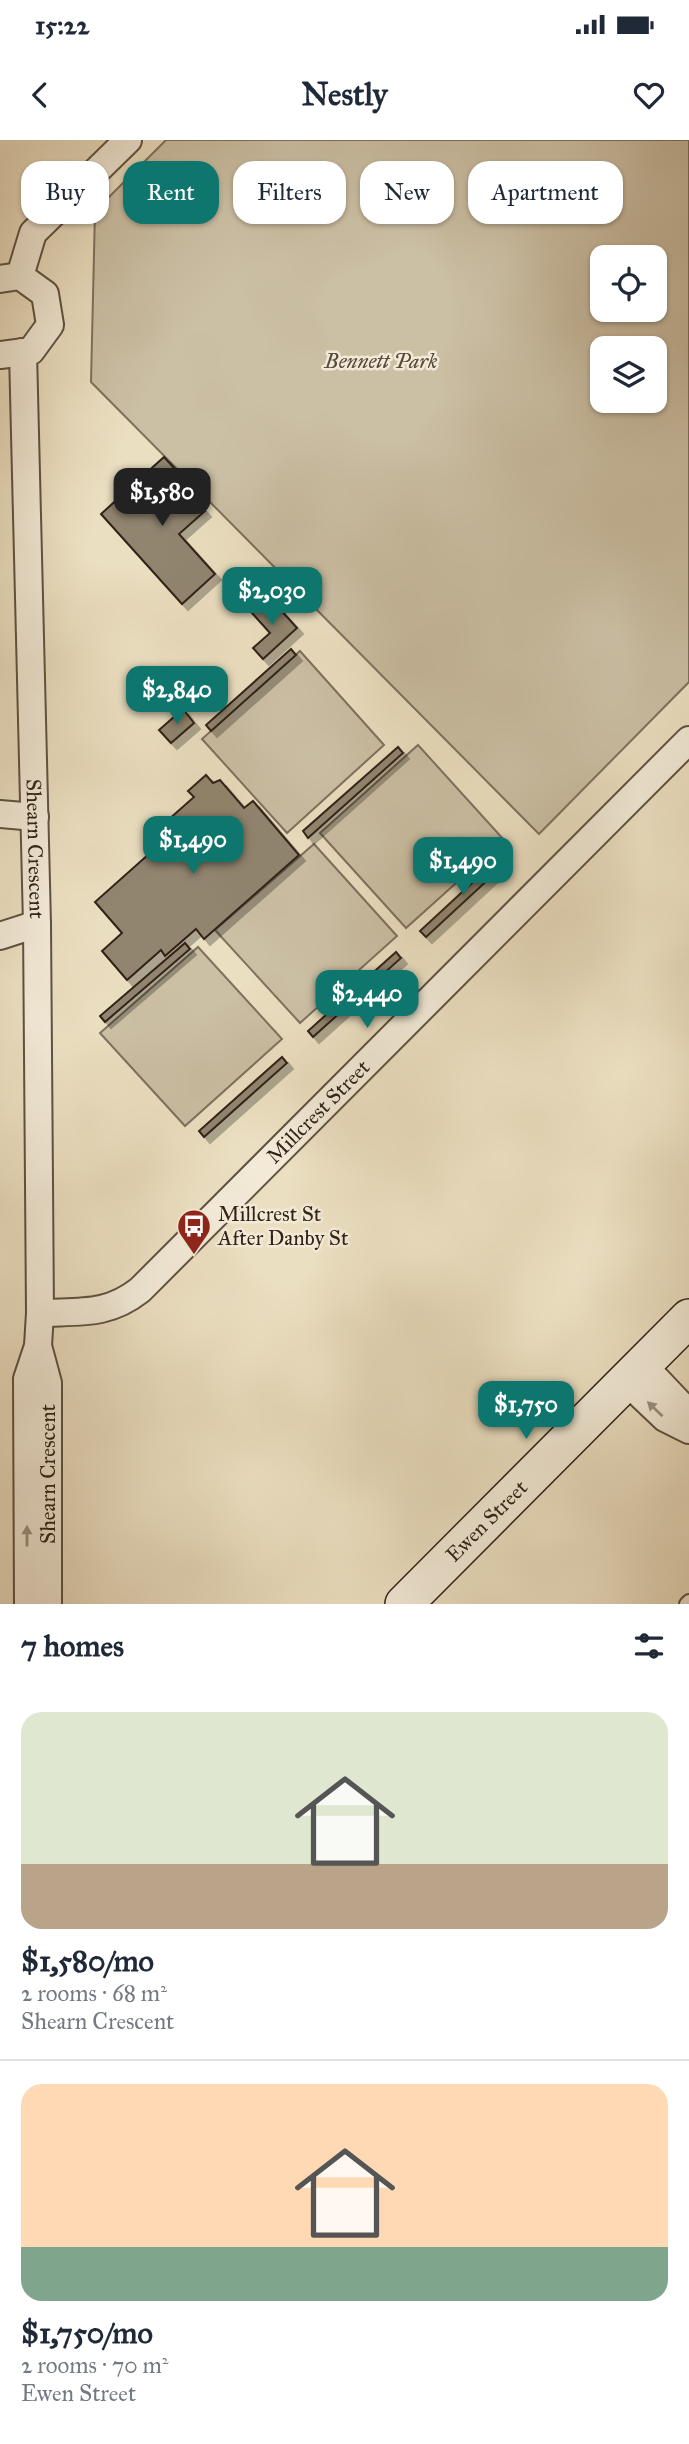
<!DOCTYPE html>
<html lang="en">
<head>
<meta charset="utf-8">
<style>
	:root { --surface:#fff; --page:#f6f6f7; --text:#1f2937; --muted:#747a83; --line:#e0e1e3; --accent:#0f766e }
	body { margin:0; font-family:"IM FELL Great Primer",serif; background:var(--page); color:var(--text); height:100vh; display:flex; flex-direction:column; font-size:26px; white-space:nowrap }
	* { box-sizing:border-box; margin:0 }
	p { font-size:23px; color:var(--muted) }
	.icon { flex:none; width:38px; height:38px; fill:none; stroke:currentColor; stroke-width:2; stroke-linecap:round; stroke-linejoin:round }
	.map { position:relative; height:1464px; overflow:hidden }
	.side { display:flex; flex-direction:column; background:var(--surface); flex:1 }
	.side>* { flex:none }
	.guide { position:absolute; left:21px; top:21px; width:648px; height:63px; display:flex; gap:14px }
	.tools { position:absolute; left:590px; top:105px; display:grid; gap:14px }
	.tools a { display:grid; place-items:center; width:77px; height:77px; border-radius:14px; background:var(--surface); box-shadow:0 2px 5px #0004; font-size:35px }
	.price { position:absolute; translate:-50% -60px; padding:0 16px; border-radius:14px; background:var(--accent); color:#fff; font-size:23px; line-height:46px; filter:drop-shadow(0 2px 4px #0008) }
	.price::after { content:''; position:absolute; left:50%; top:42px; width:21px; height:16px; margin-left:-10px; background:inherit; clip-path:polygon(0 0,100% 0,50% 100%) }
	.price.selected { background:#222; color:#fff }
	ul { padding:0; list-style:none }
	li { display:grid; align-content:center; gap:14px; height:371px; padding:0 21px }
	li+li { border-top:2px solid var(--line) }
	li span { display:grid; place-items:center; height:217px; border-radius:21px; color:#555 }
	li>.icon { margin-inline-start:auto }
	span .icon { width:126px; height:126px; fill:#fffc; stroke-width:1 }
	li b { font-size:30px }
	h2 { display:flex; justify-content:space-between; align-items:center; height:84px; padding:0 21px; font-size:30px }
	.tag { padding:0 24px; border-radius:21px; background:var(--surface); box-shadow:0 2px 5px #0004; font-size:24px; line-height:63px }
	.tag.selected { background:var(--accent); color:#fff }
	.status { display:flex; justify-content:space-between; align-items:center; height:49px; padding:0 35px; background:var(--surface); direction:ltr }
	.status svg { height:19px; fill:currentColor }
	header { display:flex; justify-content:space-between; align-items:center; height:91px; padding:0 21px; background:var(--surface); font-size:32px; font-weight:800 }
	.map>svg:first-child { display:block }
	.green { fill:#cbbfa4; stroke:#7e715e; stroke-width:2; fill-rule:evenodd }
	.building { fill:#918570; stroke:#302318; stroke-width:2; filter:url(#shadow) }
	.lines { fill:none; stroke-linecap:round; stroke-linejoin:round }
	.lane-casing { stroke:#5f5242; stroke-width:16 }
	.street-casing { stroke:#5f5242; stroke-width:30 }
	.secondary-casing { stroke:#302318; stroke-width:40 }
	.lane { stroke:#f2ead7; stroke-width:12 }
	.street { stroke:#f2ead7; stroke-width:26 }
	.secondary { stroke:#f2ead7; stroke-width:37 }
	.oneway { fill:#9b9081 }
	.labels { text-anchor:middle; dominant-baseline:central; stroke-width:5; stroke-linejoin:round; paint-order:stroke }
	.park-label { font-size:21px; font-style:italic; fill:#574a3b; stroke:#f2ead7 }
	.street-label { font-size:21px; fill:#302318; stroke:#f2ead7 }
	.poi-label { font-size:21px; fill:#302318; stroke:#f2ead7; text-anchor:start }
</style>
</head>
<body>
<div class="status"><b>15:22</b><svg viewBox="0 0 49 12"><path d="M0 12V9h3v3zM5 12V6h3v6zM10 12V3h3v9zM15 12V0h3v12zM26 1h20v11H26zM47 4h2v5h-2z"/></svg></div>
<header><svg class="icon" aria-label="back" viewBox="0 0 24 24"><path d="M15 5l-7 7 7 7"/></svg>Nestly<svg class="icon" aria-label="heart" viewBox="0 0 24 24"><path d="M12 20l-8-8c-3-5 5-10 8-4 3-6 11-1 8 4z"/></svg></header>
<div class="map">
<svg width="689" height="1464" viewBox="0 0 689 1464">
	<defs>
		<filter id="shadow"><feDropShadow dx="6" dy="6" stdDeviation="0" flood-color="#0004"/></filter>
	</defs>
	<rect width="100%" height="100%" fill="#ebdfc1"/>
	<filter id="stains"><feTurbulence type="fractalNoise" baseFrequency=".00286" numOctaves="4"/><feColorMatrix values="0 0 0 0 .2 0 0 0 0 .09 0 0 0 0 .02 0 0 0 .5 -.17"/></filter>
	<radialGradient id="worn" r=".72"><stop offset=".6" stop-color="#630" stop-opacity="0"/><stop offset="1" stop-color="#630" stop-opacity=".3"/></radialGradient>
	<g class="green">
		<path d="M166 0H689V542L539 694 91 242 95 71ZM654 117V170H602V117ZM654 208V261H602V208Z"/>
		<path d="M300 511 384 605 287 693 202 599Z"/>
		<path d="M418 605 504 700 406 788 320 693Z"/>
		<path d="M314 704 397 796 300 883 215 790Z"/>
		<path d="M198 807 282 899 185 986 100 893Z"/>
	</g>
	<g class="building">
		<path d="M164 317 189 344 185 348 205 371 179 394 215 434 182 464 101 374Z"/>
		<path d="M269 457 297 488 263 519 253 508 270 493 252 473Z"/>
		<path d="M291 509 296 515 211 591 206 585Z"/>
		<path d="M183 569 194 583 171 603 159 590Z"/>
		<path d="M398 607 403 613 308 698 303 691Z"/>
		<path d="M206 635 213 643 220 640 244 668 253 661 299 715 204 799 196 789 165 816 161 810 127 840 102 811 122 793 95 762 168 697 159 688 194 657 188 651Z"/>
		<path d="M500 717 506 723 426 797 420 791Z"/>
		<path d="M185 803 190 809 105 882 100 876Z"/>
		<path d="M396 812 401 818 313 897 308 891Z"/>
		<path d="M282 917 287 923 204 997 199 991Z"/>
	</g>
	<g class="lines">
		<g class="lane-casing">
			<path id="lane" d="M686 1464 689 1461"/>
		</g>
		<g class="street-casing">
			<g id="street">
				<path d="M20 136 33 93 128 0"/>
				<path d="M0 139 20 136 45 154 50 185 31 211 0 215"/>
				<path id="s1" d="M23 212 37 784 40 1173 38 1206 27 1239 28 1464"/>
				<path d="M0 674 35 677"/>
				<path d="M0 796 37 784"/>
				<path id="s2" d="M40 1173C80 1171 107 1176 140 1150L689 600"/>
				<path d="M38 1206 48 1243V1464"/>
				<path d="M643 1225 680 1264 689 1284"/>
				<path d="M626 1241 665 1278 689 1290"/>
			</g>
		</g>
		<g class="secondary-casing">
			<g id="secondary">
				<path id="s3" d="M404 1464 689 1178"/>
			</g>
		</g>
		<use href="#lane" class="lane"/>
		<use href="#street" class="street"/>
		<use href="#secondary" class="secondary"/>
	</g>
	<defs><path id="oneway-solid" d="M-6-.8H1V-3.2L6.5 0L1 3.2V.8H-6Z" transform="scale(1.75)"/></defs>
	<g class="oneway">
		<use href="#oneway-solid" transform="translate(655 1269) rotate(-136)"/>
		<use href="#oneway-solid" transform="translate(27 1396) rotate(-90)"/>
	</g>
	<defs>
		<g id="bus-pin" transform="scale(1.75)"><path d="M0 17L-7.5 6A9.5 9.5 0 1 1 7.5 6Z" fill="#8f2418" stroke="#f2ead7"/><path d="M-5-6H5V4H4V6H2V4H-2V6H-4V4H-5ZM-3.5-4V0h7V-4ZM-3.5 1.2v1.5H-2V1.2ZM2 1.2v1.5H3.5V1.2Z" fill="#fff"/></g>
	</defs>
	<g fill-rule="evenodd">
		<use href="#bus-pin" x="194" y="1086"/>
	</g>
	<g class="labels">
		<g class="park-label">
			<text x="381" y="221">Bennett Park</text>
		</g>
		<g class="street-label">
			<text stroke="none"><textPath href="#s1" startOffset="497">Shearn Crescent</textPath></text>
			<text stroke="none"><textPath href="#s2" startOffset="357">Millcrest Street</textPath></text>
			<text transform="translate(48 1334) rotate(-90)">Shearn Crescent</text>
			<text stroke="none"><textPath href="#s3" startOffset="117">Ewen Street</textPath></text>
		</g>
		<g class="poi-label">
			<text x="218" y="1074">Millcrest St<tspan x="218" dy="24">After Danby St</tspan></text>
		</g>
	</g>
	<rect width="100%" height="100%" filter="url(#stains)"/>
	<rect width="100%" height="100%" fill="url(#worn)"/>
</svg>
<div class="tools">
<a><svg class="icon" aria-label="locate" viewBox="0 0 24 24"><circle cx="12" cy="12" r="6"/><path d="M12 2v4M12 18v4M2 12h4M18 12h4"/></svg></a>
<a><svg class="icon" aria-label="layers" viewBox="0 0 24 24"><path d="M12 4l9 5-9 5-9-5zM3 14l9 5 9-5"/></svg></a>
</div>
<b class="price selected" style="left:162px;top:388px">$1,580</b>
<b class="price" style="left:272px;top:487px">$2,030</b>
<b class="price" style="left:177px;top:586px">$2,840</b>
<b class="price" style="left:193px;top:736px">$1,490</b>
<b class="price" style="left:463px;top:757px">$1,490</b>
<b class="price" style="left:367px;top:890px">$2,440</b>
<b class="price" style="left:526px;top:1301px">$1,750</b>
<div class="guide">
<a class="tag">Buy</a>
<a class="tag selected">Rent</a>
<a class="tag">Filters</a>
<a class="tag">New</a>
<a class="tag">Apartment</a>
</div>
</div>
<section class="side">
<h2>7 homes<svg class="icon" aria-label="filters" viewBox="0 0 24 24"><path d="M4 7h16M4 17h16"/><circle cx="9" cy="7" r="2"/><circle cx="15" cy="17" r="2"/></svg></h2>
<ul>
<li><span style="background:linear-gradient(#dfe7d0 70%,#b9a48a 0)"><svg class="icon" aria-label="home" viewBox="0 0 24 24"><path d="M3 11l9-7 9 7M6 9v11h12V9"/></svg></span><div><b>$1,580/mo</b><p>2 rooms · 68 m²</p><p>Shearn Crescent</p></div></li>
<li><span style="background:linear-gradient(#ffd9b3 75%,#7fa58c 0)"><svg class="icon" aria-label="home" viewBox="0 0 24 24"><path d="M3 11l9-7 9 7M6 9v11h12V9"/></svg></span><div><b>$1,750/mo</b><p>2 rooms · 70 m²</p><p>Ewen Street</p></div></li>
</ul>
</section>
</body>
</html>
